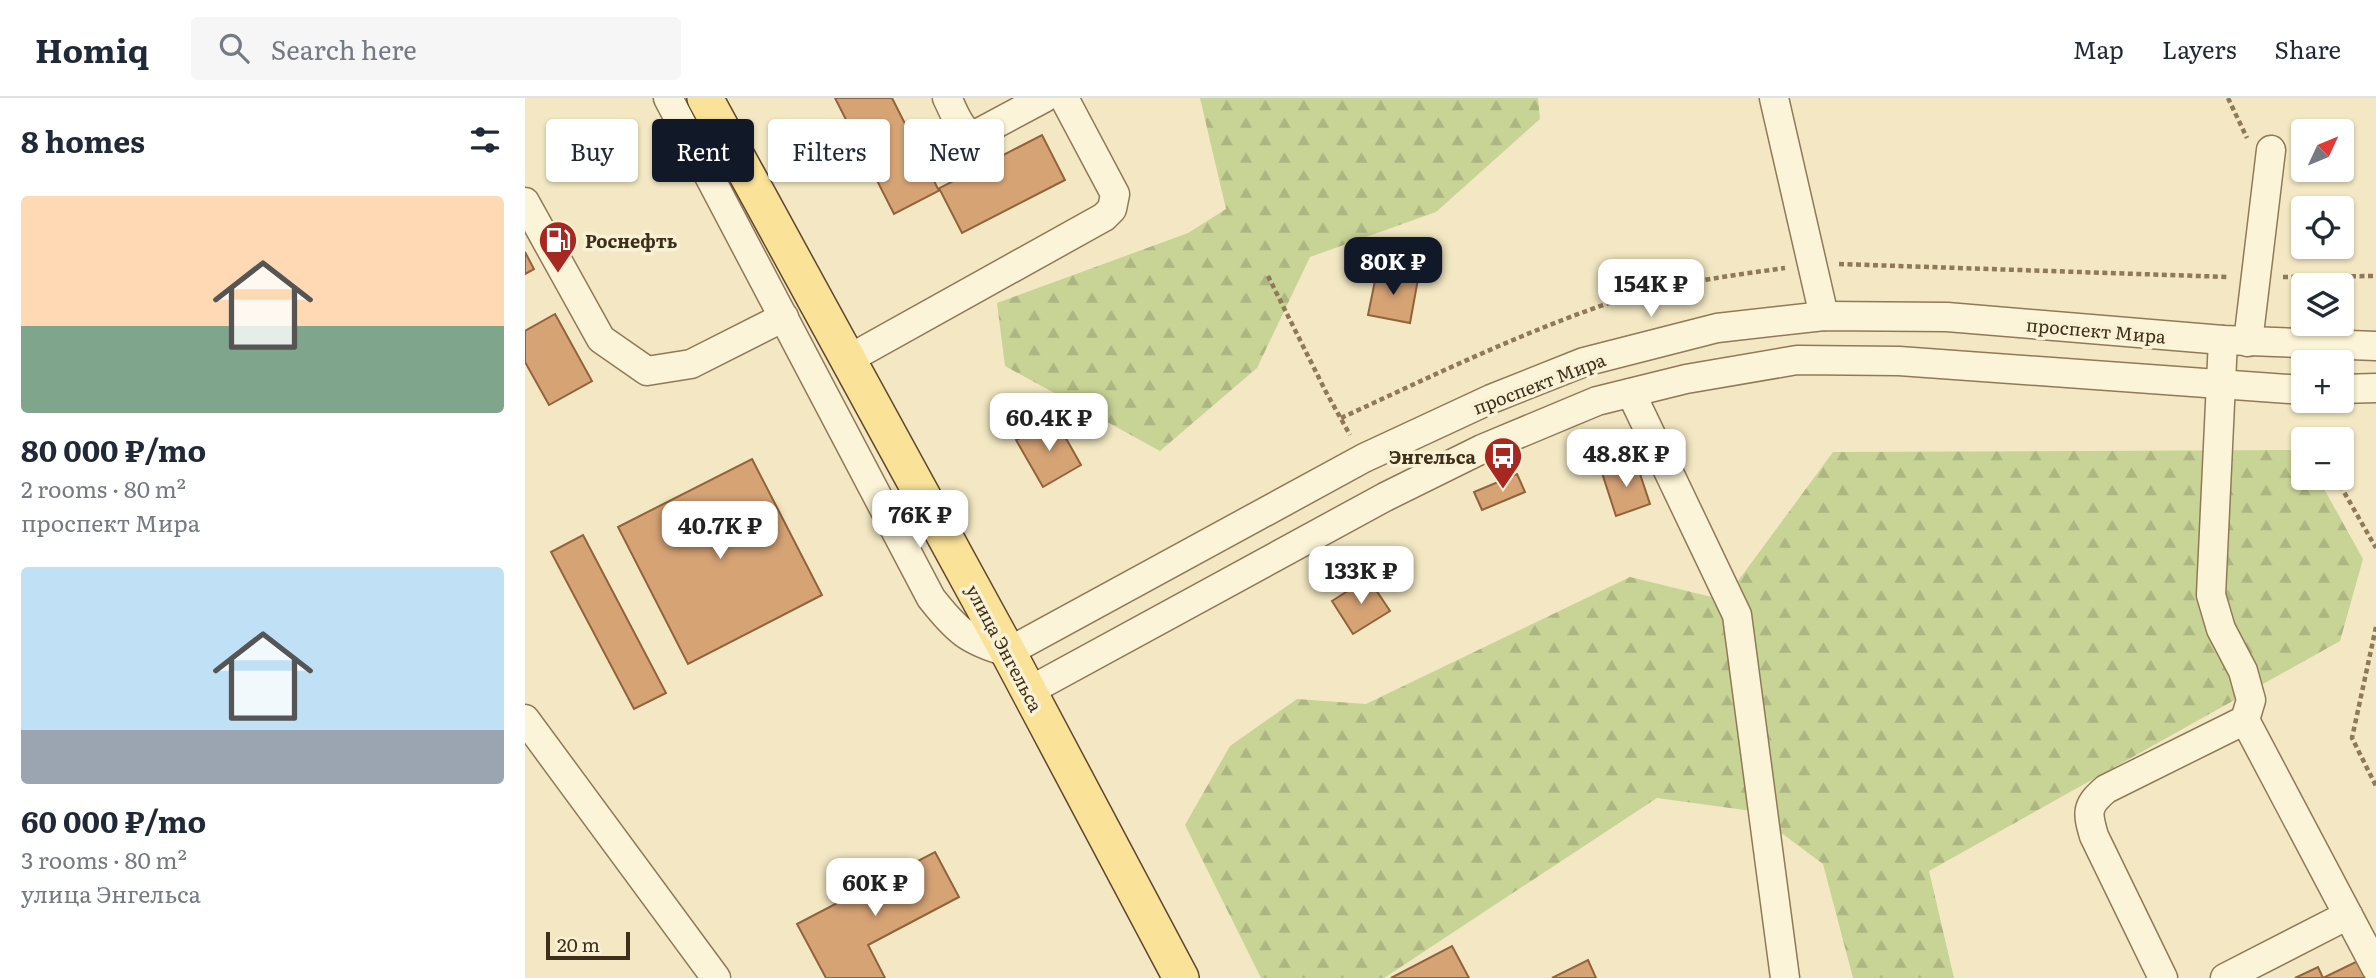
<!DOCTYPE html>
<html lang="en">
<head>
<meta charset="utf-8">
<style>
	:root { --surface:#fff; --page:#f6f6f7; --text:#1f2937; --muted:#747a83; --line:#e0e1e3; --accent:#111827 }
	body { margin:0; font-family:Literata,serif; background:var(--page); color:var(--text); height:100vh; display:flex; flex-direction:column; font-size:26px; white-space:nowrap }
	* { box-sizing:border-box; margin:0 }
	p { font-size:23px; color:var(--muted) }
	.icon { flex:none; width:38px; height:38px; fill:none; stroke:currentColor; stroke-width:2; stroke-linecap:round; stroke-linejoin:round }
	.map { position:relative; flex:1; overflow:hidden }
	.panel { display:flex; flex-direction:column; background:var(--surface); width:525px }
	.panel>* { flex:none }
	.top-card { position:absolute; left:21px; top:21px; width:665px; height:63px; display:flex; gap:14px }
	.needle { width:46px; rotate:46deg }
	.controls { position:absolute; left:1766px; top:21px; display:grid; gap:14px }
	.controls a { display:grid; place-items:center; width:63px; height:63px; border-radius:7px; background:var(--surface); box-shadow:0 2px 5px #0004; font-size:35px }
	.scale { position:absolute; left:21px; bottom:18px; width:84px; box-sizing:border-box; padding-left:7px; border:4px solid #3e2f1d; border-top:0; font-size:19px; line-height:24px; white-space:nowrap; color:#3e2f1d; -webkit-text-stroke:5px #f9f1d4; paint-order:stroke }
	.price { position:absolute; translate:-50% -60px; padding:0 16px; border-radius:14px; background:#fff; color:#222; font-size:23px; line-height:46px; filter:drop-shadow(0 2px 4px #0008) }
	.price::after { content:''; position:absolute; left:50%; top:42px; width:21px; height:16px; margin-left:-10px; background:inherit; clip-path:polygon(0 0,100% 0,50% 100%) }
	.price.selected { background:var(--accent); color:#fff }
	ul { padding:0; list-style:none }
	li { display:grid; align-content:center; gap:14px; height:371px; padding:0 21px }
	li span { display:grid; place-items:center; height:217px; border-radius:7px; color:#555 }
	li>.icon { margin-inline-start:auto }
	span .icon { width:126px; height:126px; fill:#fffc; stroke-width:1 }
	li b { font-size:30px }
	h2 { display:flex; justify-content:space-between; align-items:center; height:84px; padding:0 21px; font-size:30px }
	.chip { padding:0 24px; border-radius:7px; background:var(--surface); box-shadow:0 2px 5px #0004; font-size:24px; line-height:63px }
	.chip.selected { background:var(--accent); color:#fff }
	header { display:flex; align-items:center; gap:42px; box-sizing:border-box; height:98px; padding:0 35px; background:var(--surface); border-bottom:2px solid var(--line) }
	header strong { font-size:33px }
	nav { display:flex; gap:38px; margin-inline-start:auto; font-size:24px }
	.search { width:490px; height:63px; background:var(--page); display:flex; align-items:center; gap:18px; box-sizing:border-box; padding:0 24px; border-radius:7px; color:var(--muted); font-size:26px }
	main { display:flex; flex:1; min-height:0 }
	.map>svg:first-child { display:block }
	.forest { fill:url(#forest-firs) }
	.building { fill:#d6a375; stroke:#92633a; stroke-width:2 }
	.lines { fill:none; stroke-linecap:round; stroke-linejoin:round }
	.minor-casing { stroke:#907957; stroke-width:31 }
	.major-casing { stroke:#5e462c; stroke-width:38 }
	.path { stroke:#907957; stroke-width:4.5; stroke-dasharray:5 3.5; stroke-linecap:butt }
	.minor { stroke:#fcf4d8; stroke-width:28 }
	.major { stroke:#fae298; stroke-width:35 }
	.labels { text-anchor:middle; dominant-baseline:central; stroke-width:7; stroke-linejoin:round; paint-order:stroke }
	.poi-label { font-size:18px; font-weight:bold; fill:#3e2f1d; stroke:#f9f1d4; text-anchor:start }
	.street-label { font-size:18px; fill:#3e2f1d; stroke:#f9f1d4 }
</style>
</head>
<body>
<header>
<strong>Homiq</strong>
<div class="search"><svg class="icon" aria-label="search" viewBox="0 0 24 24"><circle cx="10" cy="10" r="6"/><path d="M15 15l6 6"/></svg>Search here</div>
<nav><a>Map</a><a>Layers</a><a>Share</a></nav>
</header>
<main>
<section class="panel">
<h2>8 homes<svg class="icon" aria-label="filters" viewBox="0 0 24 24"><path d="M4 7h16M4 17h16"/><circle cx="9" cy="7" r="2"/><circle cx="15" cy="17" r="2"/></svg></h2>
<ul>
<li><span style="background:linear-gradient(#ffd9b3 60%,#7fa58c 0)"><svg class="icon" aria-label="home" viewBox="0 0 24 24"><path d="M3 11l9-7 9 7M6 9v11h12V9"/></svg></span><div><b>80 000 ₽/mo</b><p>2 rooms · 80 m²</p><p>проспект Мира</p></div></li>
<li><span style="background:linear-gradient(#bfe0f5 75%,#9aa5b1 0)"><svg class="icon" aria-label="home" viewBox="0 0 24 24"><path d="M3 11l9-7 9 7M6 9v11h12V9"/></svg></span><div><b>60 000 ₽/mo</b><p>3 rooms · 80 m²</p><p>улица Энгельса</p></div></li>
</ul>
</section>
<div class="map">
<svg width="1851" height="880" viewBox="0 0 1851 880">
	<defs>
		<pattern id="forest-firs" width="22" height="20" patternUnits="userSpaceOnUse" patternTransform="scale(1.75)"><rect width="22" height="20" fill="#c8d396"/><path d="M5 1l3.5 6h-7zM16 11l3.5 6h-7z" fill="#adb581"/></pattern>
	</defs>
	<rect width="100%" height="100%" fill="#f3e8c3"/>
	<g class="forest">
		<path d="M675 0H1013L1015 21 911 114 785 159 732 270 635 353 480 268 472 205 663 135 701 111Z"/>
		<path d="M1778 352V380H1793L1838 461 1815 543 1404 773 1429 880H1328L1298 766 1227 713 1132 700 859 880H736L660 727 705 648 772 601 841 606 1105 479 1199 502 1308 354Z"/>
	</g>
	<g class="building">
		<path d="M310 0H367L413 91 517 37 540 82 437 135 415 92 369 116Z"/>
		<path d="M0 154 9 171 0 176Z"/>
		<path d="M852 173 893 181 885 225 843 217Z"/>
		<path d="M30 216 67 283 24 307 0 264V233Z"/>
		<path d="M530 321 556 367 518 389 491 342Z"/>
		<path d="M227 361 297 497 163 566 93 429Z"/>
		<path d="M1111 364 1125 406 1091 418 1077 375Z"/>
		<path d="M992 376 1000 394 957 412 949 394Z"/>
		<path d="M58 437 141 595 109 611 26 454Z"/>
		<path d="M843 480 865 513 828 536 807 503Z"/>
		<path d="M410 754 434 799 343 847 360 880H301L272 826Z"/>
		<path d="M927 848 944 880H866Z"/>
		<path d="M1839 860 1849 880H1770L1793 869 1798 880Z"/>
		<path d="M1063 862 1071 880H1027Z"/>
	</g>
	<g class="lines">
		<g class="minor-casing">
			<g id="minor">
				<path d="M143 0 406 500C431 532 443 543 483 554L839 360 966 301 1059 264 1192 230 1299 218 1422 219 1698 242 1851 248"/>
				<path d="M422 0C429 13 434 32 448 38L519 0"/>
				<path d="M1249 0 1299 218"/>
				<path d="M0 104 76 241 122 273 166 266 259 219"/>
				<path d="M1698 242 1686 497 1696 531 1718 573 1726 602 1720 622 1851 870"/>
				<path d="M1723 244 1746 52"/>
				<path d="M322 262 579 119 587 111 590 96 539 0"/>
				<path d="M1816 291 1851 290"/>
				<path d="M1106 295 1212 517 1260 880"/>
				<path d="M504 593 860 399 957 351 1072 303 1161 281 1272 262 1374 263 1778 292"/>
				<path d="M0 621 191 880"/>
				<path d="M1638 880 1569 738C1562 714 1561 708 1581 691L1720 622"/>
				<path d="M1700 880 1823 817"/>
			</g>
		</g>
		<g class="major-casing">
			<path id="major" d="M180 0 483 554 656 880"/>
		</g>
		<g class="path">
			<path d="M1703 0 1722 40"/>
			<path d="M1314 166 1704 179"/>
			<path d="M743 178 801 294 825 337"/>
			<path d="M1779 178V187"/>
			<path d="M1758 179 1851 178"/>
			<path d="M816 320C905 279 993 236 1087 204 1142 186 1202 178 1260 170"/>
			<path d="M1811 380 1851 450"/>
			<path d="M1851 529 1827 640 1851 688"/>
		</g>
		<use href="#minor" class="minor"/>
		<use href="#major" class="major"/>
	</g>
	<defs>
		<g id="fuel-pin" transform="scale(2.0125)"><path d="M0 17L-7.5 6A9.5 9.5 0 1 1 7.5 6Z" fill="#a72820" stroke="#f9f1d4"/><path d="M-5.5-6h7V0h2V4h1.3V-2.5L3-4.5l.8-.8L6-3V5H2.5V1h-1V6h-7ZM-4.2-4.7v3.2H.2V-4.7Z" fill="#fff"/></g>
		<g id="bus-pin" transform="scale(2.0125)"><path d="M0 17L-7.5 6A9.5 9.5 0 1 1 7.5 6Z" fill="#a72820" stroke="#f9f1d4"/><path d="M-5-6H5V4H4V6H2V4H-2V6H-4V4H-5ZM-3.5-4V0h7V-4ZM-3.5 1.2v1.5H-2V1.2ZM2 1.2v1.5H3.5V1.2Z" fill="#fff"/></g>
	</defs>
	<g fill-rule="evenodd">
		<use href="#fuel-pin" x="33" y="142"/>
		<use href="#bus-pin" x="978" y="358"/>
	</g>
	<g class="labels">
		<g class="poi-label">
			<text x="60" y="142">Роснефть</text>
			<text x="951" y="358" text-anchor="end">Энгельса</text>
		</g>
		<g class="street-label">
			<text transform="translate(1571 232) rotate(5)">проспект Мира</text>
			<text transform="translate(1014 285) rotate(-21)">проспект Мира</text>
			<text transform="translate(480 550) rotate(62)">улица Энгельса</text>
		</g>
	</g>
</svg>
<div class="controls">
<a><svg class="needle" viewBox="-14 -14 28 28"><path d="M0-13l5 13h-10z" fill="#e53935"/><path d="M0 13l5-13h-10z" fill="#747a83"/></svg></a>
<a><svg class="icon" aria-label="locate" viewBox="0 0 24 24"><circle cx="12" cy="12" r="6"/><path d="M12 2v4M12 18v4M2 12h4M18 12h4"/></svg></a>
<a><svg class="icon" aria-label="layers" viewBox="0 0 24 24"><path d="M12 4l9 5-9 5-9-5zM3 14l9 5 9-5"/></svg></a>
<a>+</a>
<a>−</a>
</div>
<div class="scale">20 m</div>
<b class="price selected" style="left:868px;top:199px">80K ₽</b>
<b class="price" style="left:1126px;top:221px">154K ₽</b>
<b class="price" style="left:524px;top:355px">60.4K ₽</b>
<b class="price" style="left:1101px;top:391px">48.8K ₽</b>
<b class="price" style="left:395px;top:452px">76K ₽</b>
<b class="price" style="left:195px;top:463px">40.7K ₽</b>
<b class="price" style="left:836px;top:508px">133K ₽</b>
<b class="price" style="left:350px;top:820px">60K ₽</b>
<div class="top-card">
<a class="chip">Buy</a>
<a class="chip selected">Rent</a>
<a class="chip">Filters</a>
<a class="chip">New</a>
</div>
</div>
</main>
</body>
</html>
